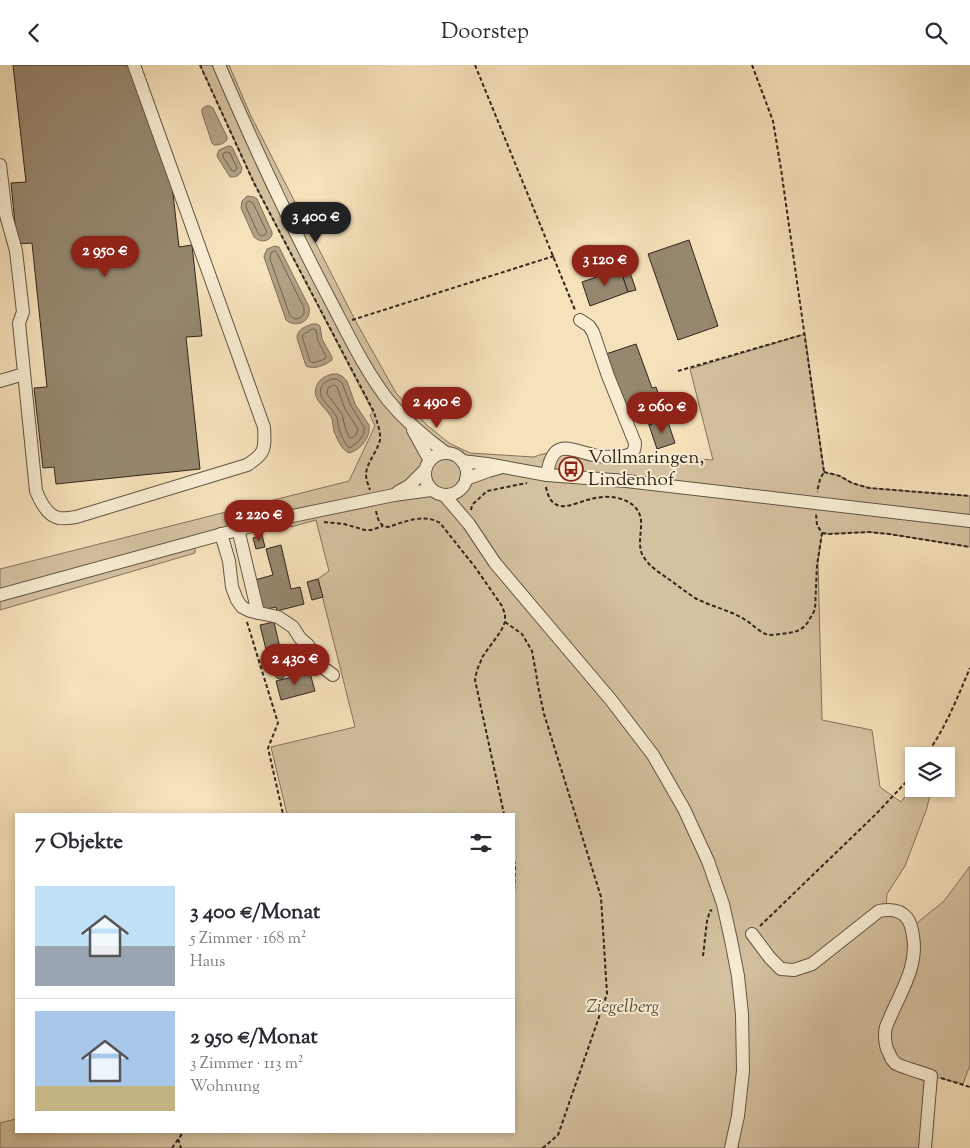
<!DOCTYPE html>
<html lang="de">
<head>
<meta charset="utf-8">
<style>
	:root { --surface:#fff; --page:#f7f7f7; --text:#2b2b33; --muted:#7c7c81; --line:#e1e1e2; --accent:#8f2418 }
	body { margin:0; font-family:"Sorts Mill Goudy",serif; background:var(--page); color:var(--text); height:100vh; display:flex; flex-direction:column; font-size:19px; white-space:nowrap }
	* { box-sizing:border-box; margin:0 }
	p { font-size:16px; color:var(--muted) }
	.icon { flex:none; width:28px; height:28px; fill:none; stroke:currentColor; stroke-width:2; stroke-linecap:round; stroke-linejoin:round }
	.map { position:relative; flex:1; overflow:hidden }
	.panel { position:absolute; left:15px; top:748px; width:500px; height:320px; display:flex; flex-direction:column; background:var(--surface); border-radius:0px; box-shadow:0 2px 8px #0003 }
	.panel>* { flex:none }
	.tools { position:absolute; left:905px; top:682px; display:grid; gap:10px }
	.tools a { display:grid; place-items:center; width:50px; height:50px; border-radius:0px; background:var(--surface); box-shadow:0 2px 8px #0003; font-size:25px }
	.price { position:absolute; translate:-50% -42px; padding:0 11px; border-radius:18px; background:var(--accent); color:#fff; font-size:16px; line-height:32px; filter:drop-shadow(0 1px 2px #0008) }
	.price::after { content:''; position:absolute; left:50%; top:30px; width:15px; height:11px; margin-left:-8px; background:inherit; clip-path:polygon(0 0,100% 0,50% 100%) }
	.price.selected { background:#222; color:#fff }
	ul { padding:0; list-style:none }
	li { display:flex; align-items:center; gap:15px; height:125px; padding:0 20px }
	li+li { border-top:1px solid var(--line) }
	li span { display:grid; place-items:center; flex:none; width:140px; height:100px; border-radius:0px; color:#555 }
	li>.icon { margin-inline-start:auto }
	span .icon { width:60px; height:60px; fill:#fffc; stroke-width:1 }
	li b { font-size:21px }
	h2 { display:flex; justify-content:space-between; align-items:center; height:60px; padding:0 20px; font-size:21px }
	header { display:flex; justify-content:space-between; align-items:center; height:65px; padding:0 20px; background:var(--surface); font-size:22px; font-weight:600 }
	.map>svg:first-child { display:block }
	.green { fill:#d4c19f; stroke:#82735e }
	.water { fill:#b2a184; stroke:#7e6f5a }
	.lines { fill:none; stroke-linecap:round; stroke-linejoin:round }
	.shore { stroke:#716350; stroke-width:1 }
	.building { fill:#96876e; stroke:#30251c }
	.minor-casing { stroke:#615444; stroke-width:14 }
	.path { stroke:#30251c; stroke-width:2; stroke-dasharray:4 2.5; stroke-linecap:butt }
	.minor { stroke:#f8ecd2; stroke-width:12 }
	.labels { text-anchor:middle; dominant-baseline:central; stroke-width:4; stroke-linejoin:round; paint-order:stroke }
	.poi-label { font-size:19px; fill:#30251c; stroke:#f8ecd2; text-anchor:start }
	.park-label { font-size:19px; font-style:italic; fill:#594c3d; stroke:#f8ecd2 }
</style>
</head>
<body>
<header><svg class="icon" aria-label="back" viewBox="0 0 24 24"><path d="M15 5l-7 7 7 7"/></svg>Doorstep<svg class="icon" aria-label="search" viewBox="0 0 24 24"><circle cx="10" cy="10" r="6"/><path d="M15 15l6 6"/></svg></header>
<div class="map">
<svg width="970" height="1083" viewBox="0 0 970 1083">
	<rect width="100%" height="100%" fill="#f5e1ba"/>
	<filter id="stains"><feTurbulence type="fractalNoise" baseFrequency=".004" numOctaves="4"/><feColorMatrix values="0 0 0 0 .2 0 0 0 0 .09 0 0 0 0 .02 0 0 0 .5 -.17"/></filter>
	<radialGradient id="worn" r=".72"><stop offset=".6" stop-color="#630" stop-opacity="0"/><stop offset="1" stop-color="#630" stop-opacity=".3"/></radialGradient>
	<path class="green" d="M200 0H229L250 49 355 255 396 328 428 361 449 378 470 388 534 392C549 385 568 388 584 388 627 389 670 392 713 395L690 304 805 269 824 407 840 411 852 418 869 423 970 431V482L889 469 869 467 822 469 818 497 822 655 872 665 880 722 901 737 914 719V724H931L927 743 905 801 887 829 886 844 912 862 944 836 970 801V1000L963 1019 932 1011 922 1083H0V1058L16 1054V1066H514V749H287L271 682 355 662 318 514 329 506 316 455 291 462 290 457 195 482V488L0 545V504L349 416 375 361 370 350 373 347 254 118Z"/>
	<g class="water">
		<path d="M206 41H210L213 43 227 72V75C223 79 220 80 214 80L212 78 202 48V44Z"/>
		<path d="M228 81H230L232 82 242 103C241 111 236 112 230 112L218 93 217 90 219 85Z"/>
		<path d="M247 131 254 132 257 134 272 167V170C268 178 260 177 254 172L241 143 242 136Z"/>
		<path d="M275 181 279 182 309 242C312 256 297 264 286 255L265 195 264 191 267 184Z"/>
		<path d="M312 259H317L320 261 322 274 332 292V295C326 300 314 305 306 301L297 273C297 264 305 262 312 259Z"/>
		<path d="M332 309H338L343 312 347 316 355 339 369 360C371 372 361 385 349 388 341 384 337 374 334 366 333 362 333 358 332 354 327 342 310 335 317 320 320 313 326 311 332 309Z"/>
	</g>
	<g class="lines">
		<g class="shore">
			<path d="M227 87 230 88 237 103 235 106H232L223 92V89Z"/>
			<path d="M249 136 253 138 267 167 265 170 261 171 258 168 246 142V139Z"/>
			<path d="M275 186 277 188 304 243V249L300 253 295 254 290 251 270 194 271 188Z"/>
			<path d="M313 264 316 265 318 276 326 291 325 294 313 298 310 296 302 271 304 269Z"/>
			<path d="M333 314H337L342 318 351 341 364 362V368L360 375 350 383 348 382C344 377 341 370 339 364 338 361 338 357 337 353 333 342 317 335 321 323 323 317 328 315 333 314Z"/>
			<path d="M334 320 337 322 345 344 358 364 356 370 352 373 349 372 345 362 342 349 327 329 328 323Z"/>
		</g>
	</g>
	<g class="building">
		<path d="M13 0H128L172 120 179 182 192 180 202 271 186 272 200 404 56 419 54 402 43 403 34 323 47 322 32 178 17 179 11 118 26 117Z"/>
		<path d="M689 175 718 261 678 275 648 189Z"/>
		<path d="M627 199 636 225 628 227 619 201Z"/>
		<path d="M620 204 628 227 590 241 582 217Z"/>
		<path d="M636 279 652 323 656 322 667 354 649 360 643 341 627 347 603 290Z"/>
		<path d="M667 354 675 378 657 384 649 360Z"/>
		<path d="M262 470 265 482 256 484 253 473Z"/>
		<path d="M281 480 291 524 300 522 304 539 277 546 276 542 262 545 255 515 273 510 266 484Z"/>
		<path d="M318 514 323 532 312 535 307 517Z"/>
		<path d="M274 557 280 583 301 578 305 592 284 597 285 600 282 601V603L271 605 260 560Z"/>
		<circle cx="300" cy="604" r="5"/>
		<circle cx="290" cy="606" r="5"/>
		<circle cx="280" cy="609" r="5"/>
		<path d="M310 608 315 626 281 635 276 616Z"/>
	</g>
	<g class="lines">
		<g class="minor-casing">
			<g id="minor">
				<path d="M219 0C253 79 289 157 329 233 347 267 364 304 388 335 405 356 424 372 446 388"/>
				<path d="M0 100 6 150 16 186 23 247 19 258 36 426C40 436 47 451 59 453 64 454 70 453 76 452L247 400C266 388 265 384 264 362L134 0"/>
				<path d="M0 316 24 309"/>
				<path d="M413 365 425 387 430 395"/>
				<circle cx="446" cy="409" r="21"/>
				<path d="M462 396 487 399 547 410 626 416 970 456"/>
				<path d="M547 410C552 374 567 383 593 390 603 392 614 393 625 391 633 389 635 386 635 378L608 311 593 267 589 261 580 255"/>
				<path d="M466 414 488 406 499 403"/>
				<path d="M398 427 409 421 425 405"/>
				<path d="M445 431 469 459 495 498 611 635 653 690 684 744 708 796 723 839 731 875 738 911 742 949 743 1006 738 1051 731 1083"/>
				<path d="M238 464 258 548"/>
				<path d="M221 469 229 496 232 522 237 535 242 542 250 546 278 552 293 562 300 573 308 580 318 599 333 610"/>
				<path d="M0 530 273 455 394 430 431 425"/>
				<path d="M752 869 770 893 781 904 794 905 812 899 879 846C889 844 900 844 907 853 911 858 912 864 913 871 918 899 903 923 892 948 890 952 888 957 886 962 884 969 885 982 889 988 890 991 893 996 895 998 900 1002 924 1008 931 1011L925 1083"/>
			</g>
		</g>
		<g class="path">
			<path d="M200 0 254 118 374 347C376 355 381 366 380 375 377 387 367 397 366 409 366 414 368 420 370 425"/>
			<path d="M475 0 575 245"/>
			<path d="M752 0 773 56 781 104 824 407 820 414 817 427"/>
			<path d="M352 255 554 191"/>
			<path d="M678 306 805 269"/>
			<path d="M824 407 840 411 852 418 869 423 970 431"/>
			<path d="M546 422C552 453 573 438 591 434 605 430 624 431 635 442 647 455 637 471 641 486 642 491 646 495 649 499 655 505 663 510 670 515 678 521 686 527 695 533 710 541 729 545 744 554 751 558 758 566 766 569 771 571 777 569 781 569 793 567 800 568 808 557 810 553 813 549 815 544L817 500 822 468 817 460 816 449"/>
			<path d="M471 445 472 440 487 426 527 418"/>
			<path d="M376 446C378 454 379 461 388 462 404 457 424 448 440 458L475 502 502 541 505 549V557L501 566 483 591 477 605 475 615 504 749"/>
			<path d="M324 457 344 459 365 465H371L383 461"/>
			<path d="M822 468 829 469 869 467 889 469 970 482"/>
			<path d="M247 557 278 658 268 683 283 749"/>
			<path d="M505 557 522 569 532 586 536 608 538 621 544 649 601 832 607 929 558 1070 544 1082 540 1083"/>
			<path d="M925 691C945 665 957 633 970 603"/>
			<path d="M514 795 515 800 514 830"/>
			<path d="M760 861 876 749 908 715 914 707"/>
			<path d="M703 891 707 856 710 846 712 845"/>
			<path d="M941 1013 970 1022"/>
			<path d="M178 1074 181 1083"/>
			<path d="M172 1083 184 1066"/>
		</g>
		<use href="#minor" class="minor"/>
	</g>
	<defs>
		<g id="bus-ring" transform="scale(1.25)"><circle r="9.5" fill="#f8ecd2" stroke="#8f2418" stroke-width="1.5"/><path d="M-5-6H5V4H4V6H2V4H-2V6H-4V4H-5ZM-3.5-4V0h7V-4ZM-3.5 1.2v1.5H-2V1.2ZM2 1.2v1.5H3.5V1.2Z" fill="#8f2418"/></g>
	</defs>
	<g fill-rule="evenodd">
		<use href="#bus-ring" x="571" y="404"/>
	</g>
	<g class="labels">
		<g class="poi-label">
			<text x="588" y="393">Vollmaringen,<tspan x="588" dy="22">Lindenhof</tspan></text>
		</g>
		<g class="park-label">
			<text x="623" y="942">Ziegelberg</text>
		</g>
	</g>
	<rect width="100%" height="100%" filter="url(#stains)"/>
	<rect width="100%" height="100%" fill="url(#worn)"/>
</svg>
<div class="tools">
<a><svg class="icon" aria-label="layers" viewBox="0 0 24 24"><path d="M12 4l9 5-9 5-9-5zM3 14l9 5 9-5"/></svg></a>
</div>
<b class="price selected" style="left:316px;top:179px">3 400 €</b>
<b class="price" style="left:105px;top:213px">2 950 €</b>
<b class="price" style="left:605px;top:222px">3 120 €</b>
<b class="price" style="left:437px;top:364px">2 490 €</b>
<b class="price" style="left:662px;top:369px">2 060 €</b>
<b class="price" style="left:259px;top:477px">2 220 €</b>
<b class="price" style="left:295px;top:621px">2 430 €</b>
<section class="panel">
<h2>7 Objekte<svg class="icon" aria-label="filters" viewBox="0 0 24 24"><path d="M4 7h16M4 17h16"/><circle cx="9" cy="7" r="2"/><circle cx="15" cy="17" r="2"/></svg></h2>
<ul>
<li><span style="background:linear-gradient(#bfe0f5 60%,#9aa5b1 0)"><svg class="icon" aria-label="home" viewBox="0 0 24 24"><path d="M3 11l9-7 9 7M6 9v11h12V9"/></svg></span><div><b>3 400 €/Monat</b><p>5 Zimmer · 168 m²</p><p>Haus</p></div></li>
<li><span style="background:linear-gradient(#a9c7e8 75%,#c2b280 0)"><svg class="icon" aria-label="home" viewBox="0 0 24 24"><path d="M3 11l9-7 9 7M6 9v11h12V9"/></svg></span><div><b>2 950 €/Monat</b><p>3 Zimmer · 113 m²</p><p>Wohnung</p></div></li>
</ul>
</section>
</div>
</body>
</html>
